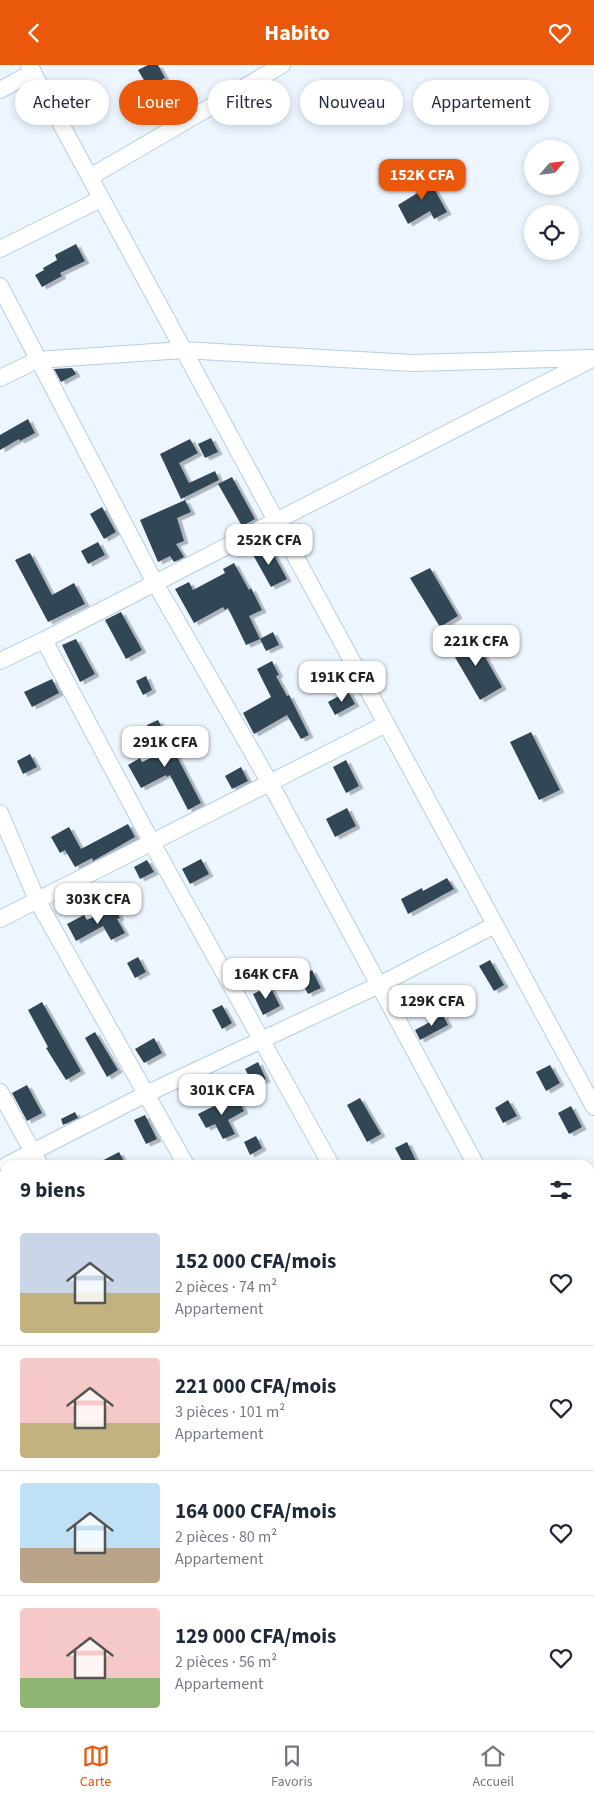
<!DOCTYPE html>
<html lang="fr">
<head>
<meta charset="utf-8">
<style>
	:root { --surface:#fff; --page:#f2f2f3; --text:#1f2937; --muted:#747a83; --line:#e0e1e3; --accent:#ea580c }
	body { margin:0; font-family:"Source Sans 3",sans-serif; background:var(--page); color:var(--text); height:100vh; display:flex; flex-direction:column; font-size:19px; white-space:nowrap }
	* { box-sizing:border-box; margin:0 }
	p { font-size:16px; color:var(--muted) }
	.icon { flex:none; width:28px; height:28px; fill:none; stroke:currentColor; stroke-width:2; stroke-linecap:round; stroke-linejoin:round }
	.map { position:relative; flex:1; overflow:hidden }
	.panel { position:absolute; left:0px; top:1095px; width:595px; height:571px; display:flex; flex-direction:column; background:var(--surface); border-radius:15px 15px 0 0; box-shadow:0 2px 8px #0003 }
	.panel>* { flex:none }
	.guide { position:absolute; left:15px; top:15px; width:565px; height:45px; display:flex; gap:10px }
	.needle { width:32px; rotate:62deg }
	.fabs { position:absolute; left:524px; top:75px; display:grid; gap:10px }
	.fabs a { display:grid; place-items:center; width:55px; height:55px; border-radius:50%; background:var(--surface); box-shadow:0 2px 8px #0003; font-size:25px }
	.price { position:absolute; translate:-50% -42px; padding:0 11px; border-radius:10px; background:#fff; color:#222; font-size:16px; line-height:32px; filter:drop-shadow(0 1px 2px #0008) }
	.price::after { content:''; position:absolute; left:50%; top:30px; width:15px; height:11px; margin-left:-8px; background:inherit; clip-path:polygon(0 0,100% 0,50% 100%) }
	.price.active { background:var(--accent); color:#fff }
	ul { padding:0; list-style:none }
	li { display:flex; align-items:center; gap:15px; height:125px; padding:0 20px }
	li+li { border-top:1px solid var(--line) }
	li span { display:grid; place-items:center; flex:none; width:140px; height:100px; border-radius:5px; color:#555 }
	li>.icon { margin-inline-start:auto }
	span .icon { width:60px; height:60px; fill:#fffc; stroke-width:1 }
	li b { font-size:21px }
	h2 { display:flex; justify-content:space-between; align-items:center; height:60px; padding:0 20px; font-size:21px }
	.pill { padding:0 18px; border-radius:22px; background:var(--surface); box-shadow:0 2px 8px #0003; font-size:18px; line-height:45px }
	.pill.active { background:var(--accent); color:#fff }
	header { display:flex; justify-content:space-between; align-items:center; height:65px; padding:0 20px; background:var(--accent); color:#fff; font-size:22px; font-weight:700 }
	.tab-bar { display:flex; justify-content:space-around; align-items:center; height:70px; border-top:1px solid var(--line); background:var(--surface); font-size:14px; color:var(--muted) }
	.tab-bar a { display:grid; justify-items:center; gap:2px }
	.tab-bar .active { color:var(--accent) }
	.map>svg:first-child { display:block }
	.building { fill:#324656; filter:url(#shadow) }
	.lines { fill:none; stroke-linecap:round; stroke-linejoin:round }
	.minor-casing { stroke:#b6cee1; stroke-width:18 }
	.minor { stroke:#fff; stroke-width:16 }
</style>
</head>
<body>
<header><svg class="icon" aria-label="back" viewBox="0 0 24 24"><path d="M15 5l-7 7 7 7"/></svg>Habito<svg class="icon" aria-label="heart" viewBox="0 0 24 24"><path d="M12 20l-8-8c-3-5 5-10 8-4 3-6 11-1 8 4z"/></svg></header>
<div class="map">
<svg width="594" height="1666" viewBox="0 0 594 1666">
	<defs>
		<filter id="shadow"><feDropShadow dx="4.5" dy="2.5" stdDeviation="0" flood-color="#0004"/></filter>
	</defs>
	<rect width="100%" height="100%" fill="#edf6ff"/>
	<g class="building">
		<path d="M148 0H158L165 13 148 22 138 5Z"/>
		<path d="M425 107 447 147 434 154 430 146 408 159 398 140 419 127 412 114Z"/>
		<path d="M76 179 85 196 60 208 62 211 42 222 35 210 44 205 43 203 57 195 55 190Z"/>
		<path d="M72 303 76 309 61 317 54 304Z"/>
		<path d="M28 354 35 368 20 376 19 374 0 385V370Z"/>
		<path d="M211 373 218 387 205 393 198 379Z"/>
		<path d="M190 374 198 388 179 398 189 418 215 406 219 415 181 434 160 389Z"/>
		<path d="M232 412 255 454 242 461 218 419Z"/>
		<path d="M185 435 191 447 177 453 184 476 176 479 184 492 174 497 170 491 158 497 140 455Z"/>
		<path d="M102 442 116 467 104 474 90 449Z"/>
		<path d="M98 477 105 490 88 499 81 486Z"/>
		<path d="M268 479 287 514 271 522 252 488Z"/>
		<path d="M30 488 52 530 74 518 85 539 48 557 15 495Z"/>
		<path d="M234 498 249 525 251 523 262 545 249 551 260 574 246 580 228 543 225 545 223 542 194 558 175 524 189 517 193 525 225 508 223 504Z"/>
		<path d="M430 503 458 551 440 562 410 513Z"/>
		<path d="M121 547 142 585 126 594 105 555Z"/>
		<path d="M273 567 279 580 266 586 260 574Z"/>
		<path d="M472 569 502 622 480 635 449 582Z"/>
		<path d="M76 574 95 609 80 617 62 580Z"/>
		<path d="M272 596 279 610 276 611 287 631 289 630 309 670 301 674 287 650 254 669 243 648 271 632 257 604Z"/>
		<path d="M329 597 335 607 322 614 317 603Z"/>
		<path d="M146 611 152 625 143 630 136 616Z"/>
		<path d="M52 614 59 628 32 642 24 627Z"/>
		<path d="M348 626 355 639 335 650 328 637Z"/>
		<path d="M158 655 201 738 188 745 170 710 167 712 166 710 141 723 128 700 140 693 142 697 161 688 147 660Z"/>
		<path d="M531 667 560 725 539 735 510 677Z"/>
		<path d="M30 689 37 702 23 709 17 696Z"/>
		<path d="M346 695 359 721 346 728 333 702Z"/>
		<path d="M241 702 248 716 232 724 225 711Z"/>
		<path d="M347 743 356 761 335 772 326 754Z"/>
		<path d="M128 759 135 772 93 796 92 793 75 802 65 785 60 788 51 772 69 762 81 784Z"/>
		<path d="M201 794 209 809 190 819 182 804Z"/>
		<path d="M147 795 154 807 140 814 134 802Z"/>
		<path d="M447 813 454 824 408 849 401 834 422 823 423 826Z"/>
		<path d="M114 841 120 853 117 854 125 868 111 875 103 861 76 876 67 859 84 850 87 855Z"/>
		<path d="M138 892 146 907 135 913 127 898Z"/>
		<path d="M490 895 504 920 494 926 479 901Z"/>
		<path d="M312 905 321 923 308 929 299 912Z"/>
		<path d="M270 921 280 941 263 950 253 929Z"/>
		<path d="M406 923 415 939 404 945 395 929Z"/>
		<path d="M42 937 81 1006 66 1015 46 983 48 982 28 945Z"/>
		<path d="M222 940 232 958 222 964 212 945Z"/>
		<path d="M443 950 448 960 420 975 415 965Z"/>
		<path d="M95 967 118 1005 107 1012 85 973Z"/>
		<path d="M154 973 162 988 144 998 135 984Z"/>
		<path d="M258 997 266 1014 254 1021 245 1004Z"/>
		<path d="M550 1000 560 1018 546 1026 536 1007Z"/>
		<path d="M27 1020 42 1048 27 1056 12 1028Z"/>
		<path d="M236 1030 244 1046 228 1055 235 1069 223 1074 215 1059 206 1063 198 1049Z"/>
		<path d="M360 1033 381 1069 367 1077 347 1040Z"/>
		<path d="M508 1035 517 1051 503 1058 495 1043Z"/>
		<path d="M571 1041 582 1062 569 1069 558 1048Z"/>
		<path d="M75 1047 78 1053 63 1060 61 1054Z"/>
		<path d="M145 1050 157 1074 146 1079 134 1055Z"/>
		<path d="M256 1071 262 1083 250 1090 244 1077Z"/>
		<path d="M407 1077 418 1100H404L395 1083Z"/>
		<path d="M119 1087 126 1100H94Z"/>
	</g>
	<g class="lines">
		<g class="minor-casing">
			<g id="minor">
				<path d="M29 0 594 1042"/>
				<path d="M0 25 33 7"/>
				<path d="M90 112 282 0"/>
				<path d="M0 184 101 134"/>
				<path d="M0 221 155 518 270 718 476 1100"/>
				<path d="M0 313 37 295 183 285 412 298 589 293"/>
				<path d="M44 575 152 778 331 1100"/>
				<path d="M0 596 44 575 594 293"/>
				<path d="M0 748 37 835 186 1100"/>
				<path d="M0 854 386 659"/>
				<path d="M0 1027 40 1100"/>
				<path d="M7 1100 146 1029 379 920 495 860"/>
				<path d="M590 1116 594 1114"/>
				<path d="M0 1304 5 1311"/>
				<path d="M590 1311 594 1318"/>
				<path d="M0 1354 5 1352"/>
				<path d="M590 1379 594 1377"/>
				<path d="M0 1484 5 1481"/>
				<path d="M590 1570 594 1577"/>
				<path d="M0 1628 5 1622"/>
				<path d="M590 1628 594 1626"/>
				<path d="M55 1661 56 1666"/>
				<path d="M197 1661 199 1666"/>
				<path d="M349 1661 352 1666"/>
				<path d="M499 1661 501 1666"/>
				<path d="M515 1666 524 1661"/>
			</g>
		</g>
		<use href="#minor" class="minor"/>
	</g>
</svg>
<div class="fabs">
<a><svg class="needle" viewBox="-14 -14 28 28"><path d="M0-13l5 13h-10z" fill="#e53935"/><path d="M0 13l5-13h-10z" fill="#747a83"/></svg></a>
<a><svg class="icon" aria-label="locate" viewBox="0 0 24 24"><circle cx="12" cy="12" r="6"/><path d="M12 2v4M12 18v4M2 12h4M18 12h4"/></svg></a>
</div>
<b class="price active" style="left:422px;top:136px">152K CFA</b>
<b class="price" style="left:269px;top:501px">252K CFA</b>
<b class="price" style="left:476px;top:602px">221K CFA</b>
<b class="price" style="left:342px;top:638px">191K CFA</b>
<b class="price" style="left:165px;top:703px">291K CFA</b>
<b class="price" style="left:98px;top:860px">303K CFA</b>
<b class="price" style="left:266px;top:935px">164K CFA</b>
<b class="price" style="left:432px;top:962px">129K CFA</b>
<b class="price" style="left:222px;top:1051px">301K CFA</b>
<div class="guide">
<a class="pill">Acheter</a>
<a class="pill active">Louer</a>
<a class="pill">Filtres</a>
<a class="pill">Nouveau</a>
<a class="pill">Appartement</a>
</div>
<section class="panel">
<h2>9 biens<svg class="icon" aria-label="filters" viewBox="0 0 24 24"><path d="M4 7h16M4 17h16"/><circle cx="9" cy="7" r="2"/><circle cx="15" cy="17" r="2"/></svg></h2>
<ul>
<li><span style="background:linear-gradient(#c9d6e8 60%,#c2b280 0)"><svg class="icon" aria-label="home" viewBox="0 0 24 24"><path d="M3 11l9-7 9 7M6 9v11h12V9"/></svg></span><div><b>152 000 CFA/mois</b><p>2 pièces · 74 m²</p><p>Appartement</p></div><svg class="icon" aria-label="heart" viewBox="0 0 24 24"><path d="M12 20l-8-8c-3-5 5-10 8-4 3-6 11-1 8 4z"/></svg></li>
<li><span style="background:linear-gradient(#f6c9c9 65%,#c2b280 0)"><svg class="icon" aria-label="home" viewBox="0 0 24 24"><path d="M3 11l9-7 9 7M6 9v11h12V9"/></svg></span><div><b>221 000 CFA/mois</b><p>3 pièces · 101 m²</p><p>Appartement</p></div><svg class="icon" aria-label="heart" viewBox="0 0 24 24"><path d="M12 20l-8-8c-3-5 5-10 8-4 3-6 11-1 8 4z"/></svg></li>
<li><span style="background:linear-gradient(#bfe0f5 65%,#b9a48a 0)"><svg class="icon" aria-label="home" viewBox="0 0 24 24"><path d="M3 11l9-7 9 7M6 9v11h12V9"/></svg></span><div><b>164 000 CFA/mois</b><p>2 pièces · 80 m²</p><p>Appartement</p></div><svg class="icon" aria-label="heart" viewBox="0 0 24 24"><path d="M12 20l-8-8c-3-5 5-10 8-4 3-6 11-1 8 4z"/></svg></li>
<li><span style="background:linear-gradient(#f6c9c9 70%,#8fb573 0)"><svg class="icon" aria-label="home" viewBox="0 0 24 24"><path d="M3 11l9-7 9 7M6 9v11h12V9"/></svg></span><div><b>129 000 CFA/mois</b><p>2 pièces · 56 m²</p><p>Appartement</p></div><svg class="icon" aria-label="heart" viewBox="0 0 24 24"><path d="M12 20l-8-8c-3-5 5-10 8-4 3-6 11-1 8 4z"/></svg></li>
</ul>
</section>
</div>
<nav class="tab-bar">
<a class="active"><svg class="icon" aria-label="map" viewBox="0 0 24 24"><path d="M3 6l6-2 6 2 6-2v14l-6 2-6-2-6 2zM9 4v14M15 6v14"/></svg>Carte</a>
<a><svg class="icon" aria-label="saved" viewBox="0 0 24 24"><path d="M7 4h10v16l-5-4-5 4z"/></svg>Favoris</a>
<a><svg class="icon" aria-label="home" viewBox="0 0 24 24"><path d="M3 11l9-7 9 7M6 9v11h12V9"/></svg>Accueil</a>
</nav>
</body>
</html>
